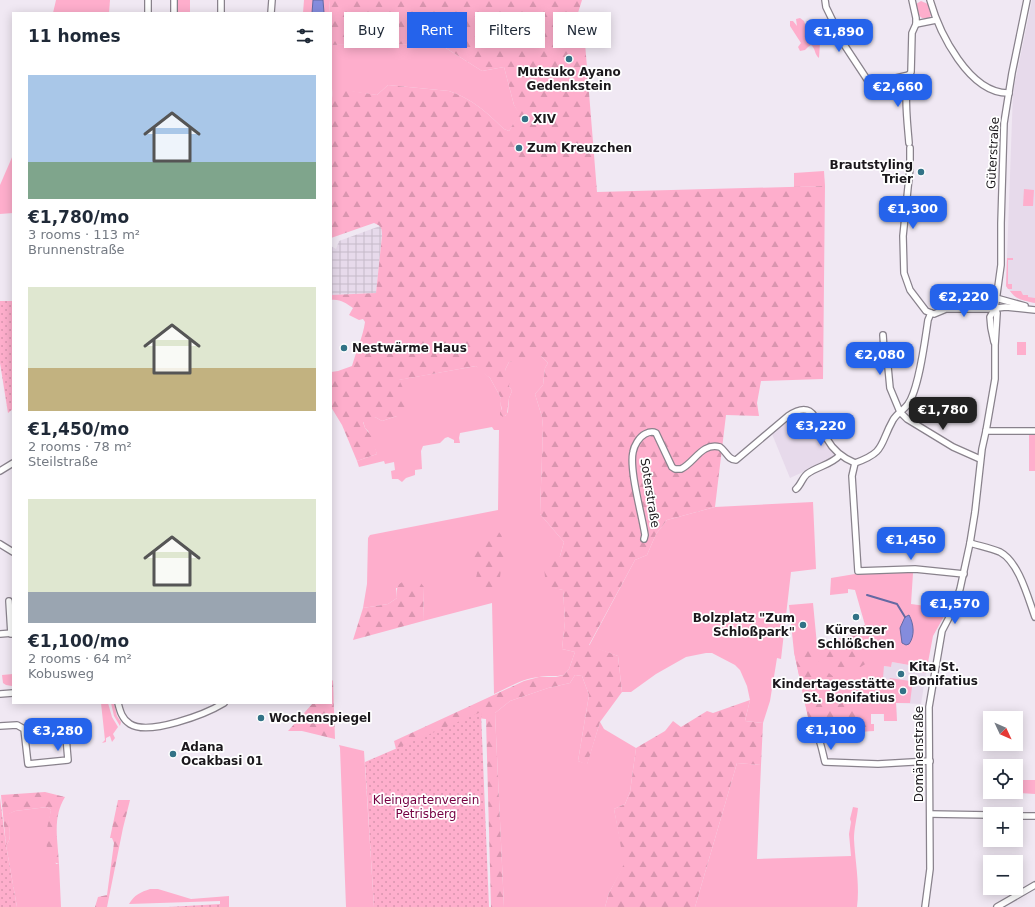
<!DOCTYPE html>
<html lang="en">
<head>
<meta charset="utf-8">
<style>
	:root { --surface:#fff; --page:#f6f6f7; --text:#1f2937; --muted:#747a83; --accent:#2563eb }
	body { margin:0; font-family:"DejaVu Sans",sans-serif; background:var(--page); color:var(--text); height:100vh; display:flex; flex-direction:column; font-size:15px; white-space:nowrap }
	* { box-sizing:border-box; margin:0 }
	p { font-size:13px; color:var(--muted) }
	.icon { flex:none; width:22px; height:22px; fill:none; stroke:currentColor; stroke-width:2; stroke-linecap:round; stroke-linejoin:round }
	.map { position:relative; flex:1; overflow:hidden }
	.side { position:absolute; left:12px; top:12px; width:320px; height:692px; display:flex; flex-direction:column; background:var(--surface); border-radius:0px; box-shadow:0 2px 10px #0003 }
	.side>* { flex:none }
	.banner { position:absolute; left:344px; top:12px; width:380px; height:36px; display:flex; gap:8px }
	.needle { width:26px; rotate:134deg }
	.fabs { position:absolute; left:983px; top:711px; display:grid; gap:8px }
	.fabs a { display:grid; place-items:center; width:40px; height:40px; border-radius:0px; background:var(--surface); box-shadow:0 2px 10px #0003; font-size:20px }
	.price { position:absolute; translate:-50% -34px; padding:0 9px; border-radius:8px; background:var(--accent); color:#fff; font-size:13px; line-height:26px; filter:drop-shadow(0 1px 2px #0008) }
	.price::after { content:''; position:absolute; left:50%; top:24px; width:12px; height:9px; margin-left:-6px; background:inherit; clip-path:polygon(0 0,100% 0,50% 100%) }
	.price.on { background:#222; color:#fff }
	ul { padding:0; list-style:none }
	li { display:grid; align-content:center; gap:8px; height:212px; padding:0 16px }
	li span { display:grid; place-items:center; height:124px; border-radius:0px; color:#555 }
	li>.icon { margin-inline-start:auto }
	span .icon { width:72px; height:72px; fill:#fffc; stroke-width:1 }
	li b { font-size:17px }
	h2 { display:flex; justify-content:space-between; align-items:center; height:48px; padding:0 16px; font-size:17px }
	.pill { padding:0 14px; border-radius:0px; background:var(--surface); box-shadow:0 2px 10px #0003; font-size:14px; line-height:36px }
	.pill.on { background:var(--accent); color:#fff }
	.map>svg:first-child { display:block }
	.built { fill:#e7daeb }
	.industrial { fill:url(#industrial-grid) }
	.green { fill:#feaecc }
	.forest { fill:url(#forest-firs) }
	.garden { fill:url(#garden-dots) }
	.water { fill:#848cdd; stroke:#6469a3 }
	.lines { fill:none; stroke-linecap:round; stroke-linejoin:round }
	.stream { stroke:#6469a3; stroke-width:2 }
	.street-casing { stroke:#89828c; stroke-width:8 }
	.street { stroke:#fff; stroke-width:5.5 }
	.poi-dot { fill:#327286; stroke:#fff; stroke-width:1.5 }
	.labels { text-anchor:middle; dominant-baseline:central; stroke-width:3.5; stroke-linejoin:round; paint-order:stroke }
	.poi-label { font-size:12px; font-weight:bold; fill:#1b181c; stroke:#fff; text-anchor:start }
	.street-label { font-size:12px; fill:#1b181c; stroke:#fff }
	.park-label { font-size:12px; fill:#750042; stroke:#fff }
</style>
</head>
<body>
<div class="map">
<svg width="1035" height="907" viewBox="0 0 1035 907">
	<defs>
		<pattern id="industrial-grid" width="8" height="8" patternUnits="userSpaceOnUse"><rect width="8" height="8" fill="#e7daeb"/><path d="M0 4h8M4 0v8" fill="none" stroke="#c6bac9"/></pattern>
		<pattern id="forest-firs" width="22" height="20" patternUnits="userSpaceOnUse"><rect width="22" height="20" fill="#feaecc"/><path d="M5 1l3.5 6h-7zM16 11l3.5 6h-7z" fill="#d995af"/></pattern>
		<pattern id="garden-dots" width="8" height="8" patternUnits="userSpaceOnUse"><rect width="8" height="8" fill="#feaecc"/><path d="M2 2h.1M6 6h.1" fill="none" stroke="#d995af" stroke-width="1.8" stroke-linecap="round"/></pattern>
	</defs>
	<rect width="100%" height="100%" fill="#f0e8f3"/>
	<g class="built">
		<path d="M1032 0H1035V303L1019 299 1014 296 1006 286 1013 92Z"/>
		<path d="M804 413 811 416 813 419 827 445 835 454 829 460 790 478 772 434 796 415Z"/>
		<path d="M892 662 909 665V666L916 667V671L926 673 921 704 896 703 897 721H884L882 678 884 666 891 667Z"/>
	</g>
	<path class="industrial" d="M380 226 382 228V236L376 293 331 295V246L336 249 339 241Z"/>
	<g class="green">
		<path d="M56 0H110L109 13H53Z"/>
		<path d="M174 0H190V13L174 12Z"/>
		<path d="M304 0H313L312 13H303Z"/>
		<path d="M323 0H329L330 13H324Z"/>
		<path d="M921 1 928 4 931 15 929 19 922 18 917 14 915 7 916 4Z"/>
		<path d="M800 18 804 21 806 27 810 28V31L817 27 821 28 819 58C814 54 816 49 811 45L808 47 805 50 800 51 798 47 801 43 790 26V21H793L797 26 796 19Z"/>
		<path d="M331 39V45L394 44 441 45 482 71 504 67 514 105 520 114 509 131 504 129C485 111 474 100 449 91L388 85 377 95 333 89 331 108Z"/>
		<path d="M13 155V213L0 214V185Z"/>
		<path d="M824 171 825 186 794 187V173Z"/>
		<path d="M1024 189 1034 190 1033 206H1023Z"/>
		<path d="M1007 258H1013V260H1008V284H1012V289H1008L1006 286Z"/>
		<path d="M1010 291H1021L1023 295H1028V297L1035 298V303C1025 301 1016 300 1010 291Z"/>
		<rect x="1017" y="342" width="9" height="13"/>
		<path d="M541 356 548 363 545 368 543 385 535 394 542 417 543 428 540 514 564 542 560 556 546 586 563 590 565 621 562 649 575 652 569 669 564 675C555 677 547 675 539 677 523 678 508 688 494 694L492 603 423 621 424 587 396 588 397 598 388 604 363 608 367 584 368 538 370 535 498 510 499 430H494L492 427 460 433 459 438 460 443H454V440L448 437 445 438 440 443 423 446 421 451 422 469 415 470V475L406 478 402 482 398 479H392L391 471 395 470 394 462 385 464 384 461 359 467 357 461 377 454 368 431 365 428 363 421 375 417 382 421 397 416 398 380 476 366 490 378 501 398C500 406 501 410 505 416L508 412 509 398 512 391 509 386V383L505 370 509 362 522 358Z"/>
		<rect x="1029" y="434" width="6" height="37"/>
		<path d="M813 502 816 569 791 572 781 659 777 658 770 701 763 723 745 721 750 700 747 686 740 670 735 665 712 653H706L686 657 656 674 631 692H622L618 656 589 646 635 560 647 555 656 534 667 520 715 507Z"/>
		<path d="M861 573H913L911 604 948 609 933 636 926 673 916 671V667L909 666V665L892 662 891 667 884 666 883 678 889 680 890 678 910 681 911 678 913 679 910 703H896L897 721H884V714H871V724H874V731L821 734 808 717 794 652 789 605 813 603 817 645 860 633V626L865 625 855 590 848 589V593L830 595 831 578Z"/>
		<path d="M13 674V690L12 686 6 685 3 683 2 675Z"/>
		<path d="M575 675 582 676 589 695 578 761 587 764 600 722 604 729 636 748 630 792 625 804 614 809 625 864 609 893 605 907H504L495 713 510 701 548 688 570 683Z"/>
		<path d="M101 703H108L112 717 118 727 113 734 115 738 112 742 110 736 106 738V742L102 743 105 740Z"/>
		<path d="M111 703H114L117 716 121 722 120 726 114 716Z"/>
		<path d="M339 745 364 751 374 907H346L340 748Z"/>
		<path d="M737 763 761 765 757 859 851 856 849 834 851 822 850 819 853 807 858 808C857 818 854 828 854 839 855 861 860 884 857 907H695Z"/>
		<path d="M1020 780H1035V794L1020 793Z"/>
		<path d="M47 807 51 810 47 834 56 864H59L61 907H17L6 845C14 838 7 824 8 814L15 811Z"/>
		<path d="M150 889H158L191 899 229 896V907H220V901L129 904C134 895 141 892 150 889Z"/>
	</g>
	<g class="forest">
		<path d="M329 0H582L577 16 583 18 597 192 825 186 823 379 761 381 757 403 759 416 726 415 715 507 667 520 656 534 647 555 635 560 589 645 618 656 622 692 600 722 587 765 578 761 589 695 582 676 575 675 570 683 548 688 510 701 495 713 504 907H491L486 719 477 718 396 749 394 741 524 681 539 677H556L564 675 569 669 575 652 562 649 565 621 563 590 546 587 544 567 560 556 564 542 540 514 543 428 542 417 535 394 543 385 545 368 548 363 541 356 538 358 531 360 526 358H522L519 361 509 362 505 370C510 375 510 380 509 386L512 391 509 398 507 414 503 417 500 415V412L502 410 500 401 501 398 490 378 479 370 476 366 399 380 412 406 397 416 382 421 375 417 372 422H363L365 428 372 437 377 454 357 461 342 425 331 407V372L338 371 352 366C356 351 363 337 365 322L363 319 359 320 349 315 353 308C345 303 341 299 331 300V295L376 293 382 236C382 229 382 226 374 223L331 238V108L333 88 377 95 388 85 449 91C474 100 485 111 504 129L509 131 519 114 514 105 504 67 482 71 441 45 394 44 331 45V13H330Z"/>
		<path d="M499 532C502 535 502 539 505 542L501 547 503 551 509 558C508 563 504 563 500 565 502 576 499 584 491 592 487 591 480 588 477 584 474 580 478 574 477 569 475 563 468 558 471 551 476 541 490 547 495 533Z"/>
		<path d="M413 579 420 582 424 587 423 621 353 640 363 608 388 604 397 598C396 583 399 582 413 579Z"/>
		<path d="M868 625 871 627 873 636 867 638 862 645C865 651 870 657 867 663 856 670 845 676 833 669L832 665 835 660H828L823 654 810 674 821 675 829 673C839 680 838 688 841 699L849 702 853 709 867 713 869 731 821 734 808 717 794 652 817 649V645L860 633V626Z"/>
		<path d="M333 680 335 739 302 731H288L313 703H331V682Z"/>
		<path d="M750 700 745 721 763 723 761 765 737 763 695 907H605L609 893 624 864 614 809 625 804 630 792 636 748 665 731 673 721 681 727 707 711 713 713Z"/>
		<path d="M45 792 65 797C52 818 58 840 59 864L51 861C43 845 47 826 51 810L47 807 15 811 9 814C7 824 14 838 6 845L1 795Z"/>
		<path d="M118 800H130L123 828 107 907H95L98 897 107 895 114 843 112 838H110Z"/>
	</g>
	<g class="garden">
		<path d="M0 301H13V409L8 413 0 363Z"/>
		<path d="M481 712 489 907H374L365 762Z"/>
		<path d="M0 798 6 845 17 907H0Z"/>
		<path d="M220 904V907H168Z"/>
	</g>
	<g class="water">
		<path d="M313 0H323L324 13H312Z"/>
		<path d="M909 615C914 624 915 636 909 644L906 645 902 643 900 628 905 617Z"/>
	</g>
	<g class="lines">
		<path class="stream" d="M867 595 897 604 905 617"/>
		<g class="street-casing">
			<g id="street">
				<path d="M221 0V13"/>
				<path d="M825 0 826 7 845 46 874 90 878 94C888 94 891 85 896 78L909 75"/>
				<path d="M912 0 916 18V24L936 20"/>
				<path d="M930 0C939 32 969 94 1009 93"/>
				<path d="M148 13V0"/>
				<path d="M174 13V0"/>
				<path d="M271 13 272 0"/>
				<path d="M909 143C908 128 902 83 911 72L912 33 916 24"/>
				<path d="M910 148V168L903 236 904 273 910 290 926 311 931 313"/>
				<path d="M996 298 1025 306"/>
				<path d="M883 335 884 350 888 367 890 388 900 412 907 419 953 447 980 459"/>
				<path d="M994 342 991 328 990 317 995 308 1001 265V223L1004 123 1012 73 1027 0"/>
				<path d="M986 431H1035"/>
				<path d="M0 471 13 463"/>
				<path d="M796 489C801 485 802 478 807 474 818 466 831 465 840 455"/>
				<path d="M644 539 645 535C642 515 629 470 633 452 634 446 639 437 645 434 649 432 652 431 656 433L672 467 675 469H681C694 463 702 442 720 447 726 451 728 460 736 460L788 416C814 398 816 422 827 439 833 450 843 458 855 463"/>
				<path d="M970 543C980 546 991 548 1000 552 1019 562 1028 598 1035 617"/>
				<path d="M0 544 13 552"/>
				<path d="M964 574 915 569 858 571 852 476 855 463C886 452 879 445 893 420 897 413 904 410 908 404 919 389 925 340 928 320L931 313 934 314 946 309H988L1006 307 1035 310"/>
				<path d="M9 601 11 634"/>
				<path d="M0 634 13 633"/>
				<path d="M0 694 13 693"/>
				<path d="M118 703C120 711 122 719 130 724 149 736 206 714 224 703"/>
				<path d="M807 724C820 732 821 747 825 762L878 764 930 761"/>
				<path d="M0 726 17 725 24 729 65 725 68 760 28 764 24 729"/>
				<path d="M930 814 990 815"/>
				<path d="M1016 816H1035"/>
				<path d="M925 907 930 869 929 707 942 631 954 608 960 589 970 543 975 512 982 449 986 431 995 379V345L997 313 995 308"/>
				<path d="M997 907 1035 885"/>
			</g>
		</g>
		<use href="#street" class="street"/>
	</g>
	<g class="poi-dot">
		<circle cx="569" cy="59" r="4"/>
		<circle cx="525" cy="119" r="4"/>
		<circle cx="519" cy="148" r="4"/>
		<circle cx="921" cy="172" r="4"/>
		<circle cx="344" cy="348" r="4"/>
		<circle cx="856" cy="617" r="4"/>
		<circle cx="803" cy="625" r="4"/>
		<circle cx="901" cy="674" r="4"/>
		<circle cx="903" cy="691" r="4"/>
		<circle cx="261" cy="718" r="4"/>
		<circle cx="173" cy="754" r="4"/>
	</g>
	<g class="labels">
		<g class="poi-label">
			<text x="569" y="72" text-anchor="middle">Mutsuko Ayano<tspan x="569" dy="14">Gedenkstein</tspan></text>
			<text x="533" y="119">XIV</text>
			<text x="527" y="148">Zum Kreuzchen</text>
			<text x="913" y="165" text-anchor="end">Brautstyling<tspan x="913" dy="14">Trier</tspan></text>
			<text x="352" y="348">Nestwärme Haus</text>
			<text x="795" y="618" text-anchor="end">Bolzplatz "Zum<tspan x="795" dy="14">Schloßpark"</tspan></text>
			<text x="856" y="630" text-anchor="middle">Kürenzer<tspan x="856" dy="14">Schlößchen</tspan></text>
			<text x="909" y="667">Kita St.<tspan x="909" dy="14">Bonifatius</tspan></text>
			<text x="895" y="684" text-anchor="end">Kindertagesstätte<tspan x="895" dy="14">St. Bonifatius</tspan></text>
			<text x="269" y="718">Wochenspiegel</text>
			<text x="181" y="747">Adana<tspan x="181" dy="14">Ocakbasi 01</tspan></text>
		</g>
		<g class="street-label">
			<text transform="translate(993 153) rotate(-87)">Güterstraße</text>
			<text transform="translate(650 493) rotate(81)">Soterstraße</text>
			<text transform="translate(919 754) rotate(-90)">Domänenstraße</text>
		</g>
		<g class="park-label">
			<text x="426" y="800">Kleingartenverein<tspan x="426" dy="14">Petrisberg</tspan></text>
		</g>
	</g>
</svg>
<div class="fabs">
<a><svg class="needle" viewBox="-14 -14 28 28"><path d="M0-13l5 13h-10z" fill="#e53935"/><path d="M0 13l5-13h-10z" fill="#747a83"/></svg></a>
<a><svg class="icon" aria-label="locate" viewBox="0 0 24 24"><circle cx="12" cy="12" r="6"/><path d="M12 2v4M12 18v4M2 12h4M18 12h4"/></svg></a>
<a>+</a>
<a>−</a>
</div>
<b class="price" style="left:839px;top:53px">€1,890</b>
<b class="price" style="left:898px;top:108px">€2,660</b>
<b class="price" style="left:913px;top:230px">€1,300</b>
<b class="price" style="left:964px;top:318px">€2,220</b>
<b class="price" style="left:880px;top:376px">€2,080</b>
<b class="price on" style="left:943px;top:431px">€1,780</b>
<b class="price" style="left:821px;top:447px">€3,220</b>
<b class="price" style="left:911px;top:561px">€1,450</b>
<b class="price" style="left:955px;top:625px">€1,570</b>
<b class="price" style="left:831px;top:751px">€1,100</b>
<b class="price" style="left:58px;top:752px">€3,280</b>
<div class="banner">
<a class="pill">Buy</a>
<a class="pill on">Rent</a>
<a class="pill">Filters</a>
<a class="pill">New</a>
</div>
<section class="side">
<h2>11 homes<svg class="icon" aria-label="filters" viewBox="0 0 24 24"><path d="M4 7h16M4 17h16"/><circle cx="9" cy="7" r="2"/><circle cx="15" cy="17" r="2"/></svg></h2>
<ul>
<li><span style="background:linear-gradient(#a9c7e8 70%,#7fa58c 0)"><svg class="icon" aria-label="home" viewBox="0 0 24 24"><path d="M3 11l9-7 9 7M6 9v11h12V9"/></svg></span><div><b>€1,780/mo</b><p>3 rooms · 113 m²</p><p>Brunnenstraße</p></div></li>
<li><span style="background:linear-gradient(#dfe7d0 65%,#c2b280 0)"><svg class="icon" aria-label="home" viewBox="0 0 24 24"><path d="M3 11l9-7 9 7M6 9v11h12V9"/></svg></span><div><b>€1,450/mo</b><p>2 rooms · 78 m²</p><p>Steilstraße</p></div></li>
<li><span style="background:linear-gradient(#dfe7d0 75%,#9aa5b1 0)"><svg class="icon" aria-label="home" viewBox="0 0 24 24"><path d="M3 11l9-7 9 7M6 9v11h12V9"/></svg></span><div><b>€1,100/mo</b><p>2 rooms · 64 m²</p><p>Kobusweg</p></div></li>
</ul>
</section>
</div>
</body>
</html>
